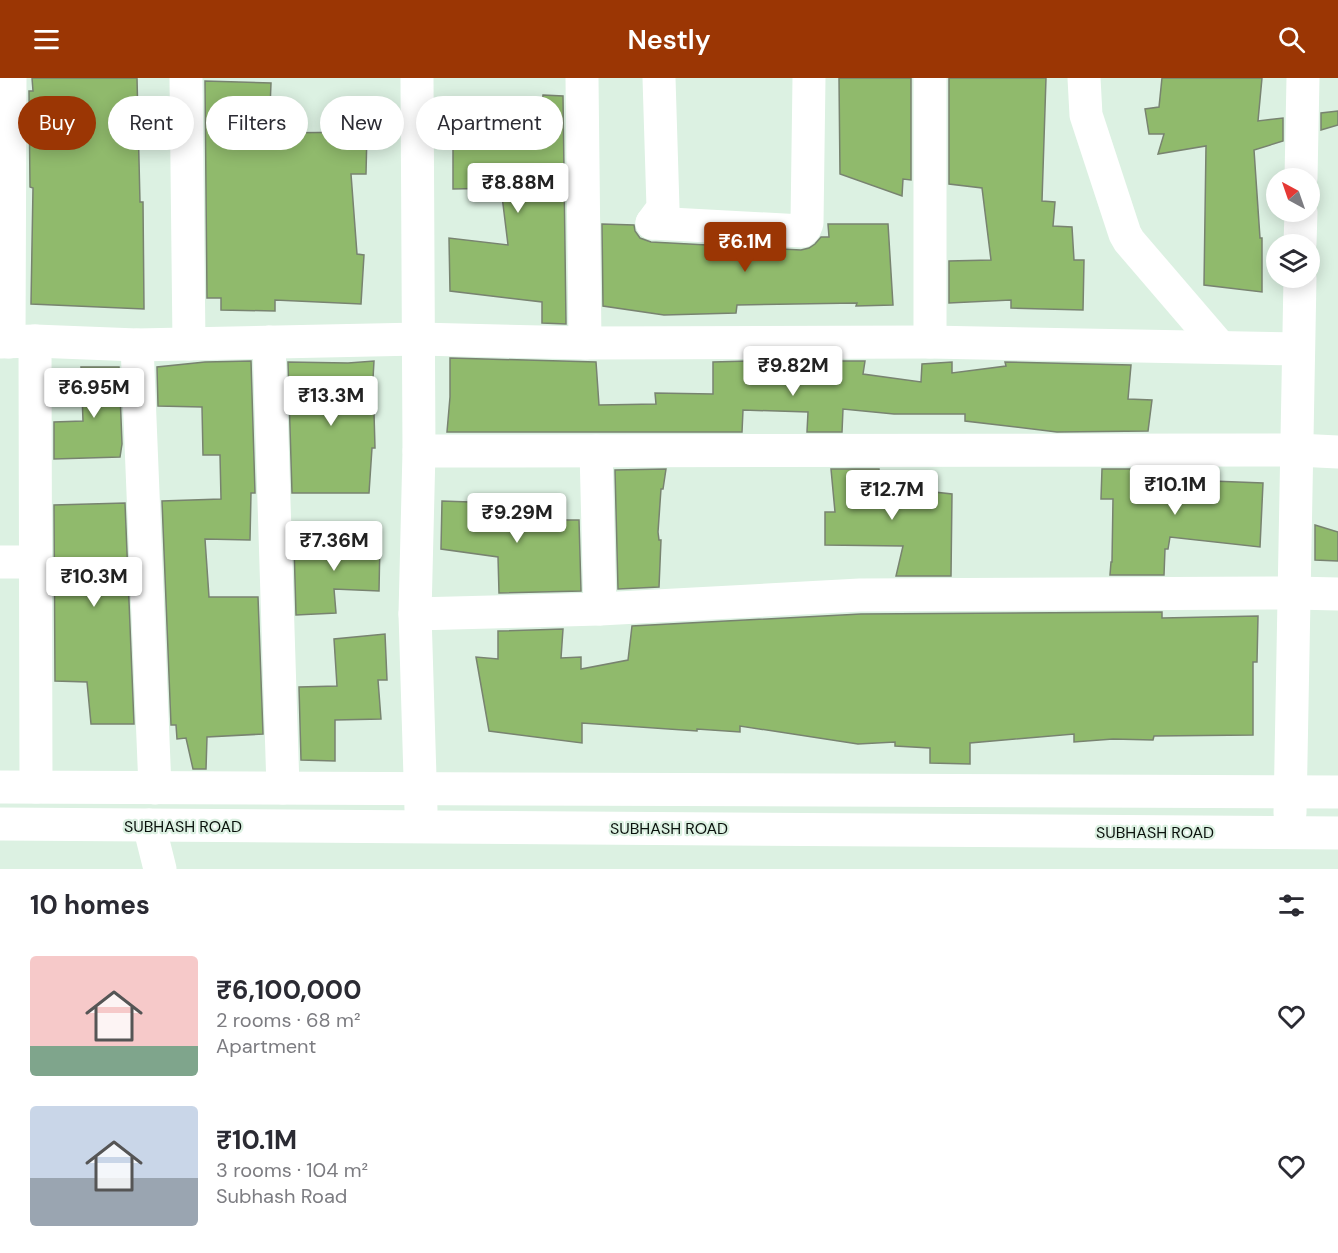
<!DOCTYPE html>
<html lang="en">
<head>
<meta charset="utf-8">
<style>
	:root { --surface:#fff; --page:#f2f2f3; --text:#2b2b33; --muted:#7c7c81; --accent:#9b3604 }
	body { margin:0; font-family:"DM Sans",sans-serif; background:var(--page); color:var(--text); height:100vh; display:flex; flex-direction:column; font-size:22px; white-space:nowrap }
	* { box-sizing:border-box; margin:0 }
	p { font-size:20px; color:var(--muted) }
	.icon { flex:none; width:33px; height:33px; fill:none; stroke:currentColor; stroke-width:2; stroke-linecap:round; stroke-linejoin:round }
	.map { position:relative; height:791px; overflow:hidden }
	.sheet { display:flex; flex-direction:column; background:var(--surface); flex:1 }
	.sheet>* { flex:none }
	.top-card { position:absolute; left:18px; top:18px; width:600px; height:54px; display:flex; gap:12px }
	.needle { width:39px; rotate:320deg }
	.controls { position:absolute; left:1266px; top:90px; display:grid; gap:12px }
	.controls a { display:grid; place-items:center; width:54px; height:54px; border-radius:50%; background:var(--surface); box-shadow:0 3px 15px #0003; font-size:30px }
	.price { position:absolute; translate:-50% -51px; padding:0 14px; border-radius:6px; background:#fff; color:#222; font-size:20px; line-height:39px; filter:drop-shadow(0 2px 3px #0008) }
	.price::after { content:''; position:absolute; left:50%; top:36px; width:18px; height:14px; margin-left:-9px; background:inherit; clip-path:polygon(0 0,100% 0,50% 100%) }
	.price.on { background:var(--accent); color:#fff }
	ul { padding:0; list-style:none }
	li { display:flex; align-items:center; gap:18px; height:150px; padding:0 30px }
	li span { display:grid; place-items:center; flex:none; width:168px; height:120px; border-radius:6px; color:#555 }
	li>.icon { margin-inline-start:auto }
	span .icon { width:72px; height:72px; fill:#fffc; stroke-width:1 }
	li b { font-size:26px }
	h2 { display:flex; justify-content:space-between; align-items:center; height:72px; padding:0 30px; font-size:26px }
	.chip { padding:0 21px; border-radius:27px; background:var(--surface); box-shadow:0 3px 15px #0003; font-size:21px; line-height:54px }
	.chip.on { background:var(--accent); color:#fff }
	header { display:flex; justify-content:space-between; align-items:center; height:78px; padding:0 30px; background:var(--accent); color:#fff; font-size:27px; font-weight:600 }
	.map>svg:first-child { display:block }
	.building { fill:#90ba6c; stroke:#788370; stroke-width:1.5 }
	.lines { fill:none; stroke-linecap:round; stroke-linejoin:round }
	.minor { stroke:#fff; stroke-width:33 }
	.labels { text-anchor:middle; dominant-baseline:central; stroke-width:4.5; stroke-linejoin:round; paint-order:stroke }
	.street-label { font-size:16px; fill:#0a110c; stroke:#dcf1e2 }
</style>
</head>
<body>
<header><svg class="icon" aria-label="menu" viewBox="0 0 24 24"><path d="M4 6h16M4 12h16M4 18h16"/></svg>Nestly<svg class="icon" aria-label="search" viewBox="0 0 24 24"><circle cx="10" cy="10" r="6"/><path d="M15 15l6 6"/></svg></header>
<div class="map">
<svg width="1338" height="791" viewBox="0 0 1338 791">
	<rect width="100%" height="100%" fill="#dcf1e2"/>
	<g class="building">
		<path d="M32 0H137L140 124H143L144 231 31 226 33 110 30 109 29 13H33Z"/>
		<path d="M839 0H911V102L903 101 902 118 840 96Z"/>
		<path d="M949 0H1046L1042 123 1055 124 1053 148 1072 149 1074 182H1084L1083 232 1011 230V222L949 225V183L991 182 982 110 949 106Z"/>
		<path d="M1162 0H1262L1258 43 1283 40V63L1254 72 1260 160H1262V214L1204 207 1206 68 1158 76 1164 56H1149L1145 31 1159 29Z"/>
		<path d="M205 3 271 5 269 55 367 54 366 96H351L357 176 364 177 361 226 275 222V233L221 232V220H207Z"/>
		<path d="M543 17 563 18 566 246 542 245V224L450 213 449 160 508 167 501 110 453 111V65L507 55V48L539 50Z"/>
		<path d="M1338 33V47L1321 52V35Z"/>
		<path d="M602 146 634 147 635 153 640 160 651 164 801 172 809 170 815 166 821 159H829L828 146H888L893 227 856 228 857 225 737 227 736 235 664 237 603 228Z"/>
		<path d="M450 280 596 284 599 327 656 326 655 315 713 316V284L750 283H865L863 296 921 304 922 286 952 284V295L1006 288 1005 284 1131 287 1128 321 1152 322 1148 353 1057 354 965 343V336H894L843 331 842 354H807L808 334 743 332 742 354H447L450 319Z"/>
		<path d="M251 283 255 415H251L250 462 205 461 209 519H258L263 656 207 659 206 691H193L186 660 177 661 176 647H171L162 423 221 421 220 377H203L202 329 158 328 157 289 205 284Z"/>
		<path d="M374 283 371 336 374 335 375 370H372L369 415H292L288 284 348 285Z"/>
		<path d="M81 289H119L122 366 120 379 54 381V344L83 343Z"/>
		<path d="M666 391 663 411H661L658 454 659 462H661L659 509 618 511 615 392Z"/>
		<path d="M831 391H879L880 408 952 416 951 498H896L903 468 825 467V434H835Z"/>
		<path d="M1102 391H1159L1160 401 1263 405 1260 469 1170 459 1168 471H1165L1164 497H1110L1111 484H1112L1113 421H1101Z"/>
		<path d="M442 423 498 425 542 423 541 442H579L581 513 499 515 498 479 441 471Z"/>
		<path d="M125 425 134 646H91L87 604 55 603 54 427Z"/>
		<path d="M1315 447 1338 454V483L1315 482Z"/>
		<path d="M380 462 379 513 334 511 336 535 296 537 294 467 328 463Z"/>
		<path d="M1162 534V540L1258 538 1257 584H1253V657L1154 658 1153 662 1113 661 1074 664V656L970 665V686L930 685V670L895 668V664L858 666 740 648V654L697 651V653L582 645V665L489 653 476 579 498 581V553L563 551 561 580 581 579V591L628 582 632 548 861 536Z"/>
		<path d="M385 556 387 602H378L381 641 335 642V683L301 682 299 609 337 608 334 561Z"/>
	</g>
	<g class="lines">
		<g class="minor">
			<path d="M186 0 189 266"/>
			<path d="M417 0 419 373 415 536 421 732"/>
			<path d="M582 0 585 265"/>
			<path d="M1084 0 1086 37 1125 156 1129 163 1220 269"/>
			<path d="M1301 100 1303 0"/>
			<path d="M652 145 802 153 805 150 807 145 809 0"/>
			<path d="M652 145 663 130 659 0"/>
			<path d="M1300 166 1301 134"/>
			<path d="M35 263 36 709"/>
			<path d="M0 264 35 263 137 267 419 261 585 265 930 264 1298 271"/>
			<path d="M9 264 10 0"/>
			<path d="M269 264 283 710"/>
			<path d="M930 264V0"/>
			<path d="M137 267 155 710"/>
			<path d="M419 373 1297 372 1338 374"/>
			<path d="M596 373 600 531"/>
			<path d="M0 484H35"/>
			<path d="M415 536 600 531 860 517 1294 515 1338 516"/>
			<path d="M0 709 1338 714"/>
			<path d="M1290 735 1300 200"/>
			<path d="M0 746 1338 755"/>
			<path d="M149 747 160 791"/>
		</g>
	</g>
	<g class="labels">
		<g class="street-label">
			<text x="183" y="748">SUBHASH ROAD</text>
			<text x="669" y="750">SUBHASH ROAD</text>
			<text x="1155" y="754">SUBHASH ROAD</text>
		</g>
	</g>
</svg>
<div class="controls">
<a><svg class="needle" viewBox="-14 -14 28 28"><path d="M0-13l5 13h-10z" fill="#e53935"/><path d="M0 13l5-13h-10z" fill="#7c7c81"/></svg></a>
<a><svg class="icon" aria-label="layers" viewBox="0 0 24 24"><path d="M12 4l9 5-9 5-9-5zM3 14l9 5 9-5"/></svg></a>
</div>
<b class="price" style="left:518px;top:136px">₹8.88M</b>
<b class="price on" style="left:745px;top:195px">₹6.1M</b>
<b class="price" style="left:793px;top:319px">₹9.82M</b>
<b class="price" style="left:94px;top:341px">₹6.95M</b>
<b class="price" style="left:331px;top:349px">₹13.3M</b>
<b class="price" style="left:1175px;top:438px">₹10.1M</b>
<b class="price" style="left:892px;top:443px">₹12.7M</b>
<b class="price" style="left:517px;top:466px">₹9.29M</b>
<b class="price" style="left:334px;top:494px">₹7.36M</b>
<b class="price" style="left:94px;top:530px">₹10.3M</b>
<div class="top-card">
<a class="chip on">Buy</a>
<a class="chip">Rent</a>
<a class="chip">Filters</a>
<a class="chip">New</a>
<a class="chip">Apartment</a>
</div>
</div>
<section class="sheet">
<h2>10 homes<svg class="icon" aria-label="filters" viewBox="0 0 24 24"><path d="M4 7h16M4 17h16"/><circle cx="9" cy="7" r="2"/><circle cx="15" cy="17" r="2"/></svg></h2>
<ul>
<li><span style="background:linear-gradient(#f6c9c9 75%,#7fa58c 0)"><svg class="icon" aria-label="home" viewBox="0 0 24 24"><path d="M3 11l9-7 9 7M6 9v11h12V9"/></svg></span><div><b>₹6,100,000</b><p>2 rooms · 68 m²</p><p>Apartment</p></div><svg class="icon" aria-label="heart" viewBox="0 0 24 24"><path d="M12 20l-8-8c-3-5 5-10 8-4 3-6 11-1 8 4z"/></svg></li>
<li><span style="background:linear-gradient(#c9d6e8 60%,#9aa5b1 0)"><svg class="icon" aria-label="home" viewBox="0 0 24 24"><path d="M3 11l9-7 9 7M6 9v11h12V9"/></svg></span><div><b>₹10.1M</b><p>3 rooms · 104 m²</p><p>Subhash Road</p></div><svg class="icon" aria-label="heart" viewBox="0 0 24 24"><path d="M12 20l-8-8c-3-5 5-10 8-4 3-6 11-1 8 4z"/></svg></li>
</ul>
</section>
</body>
</html>
